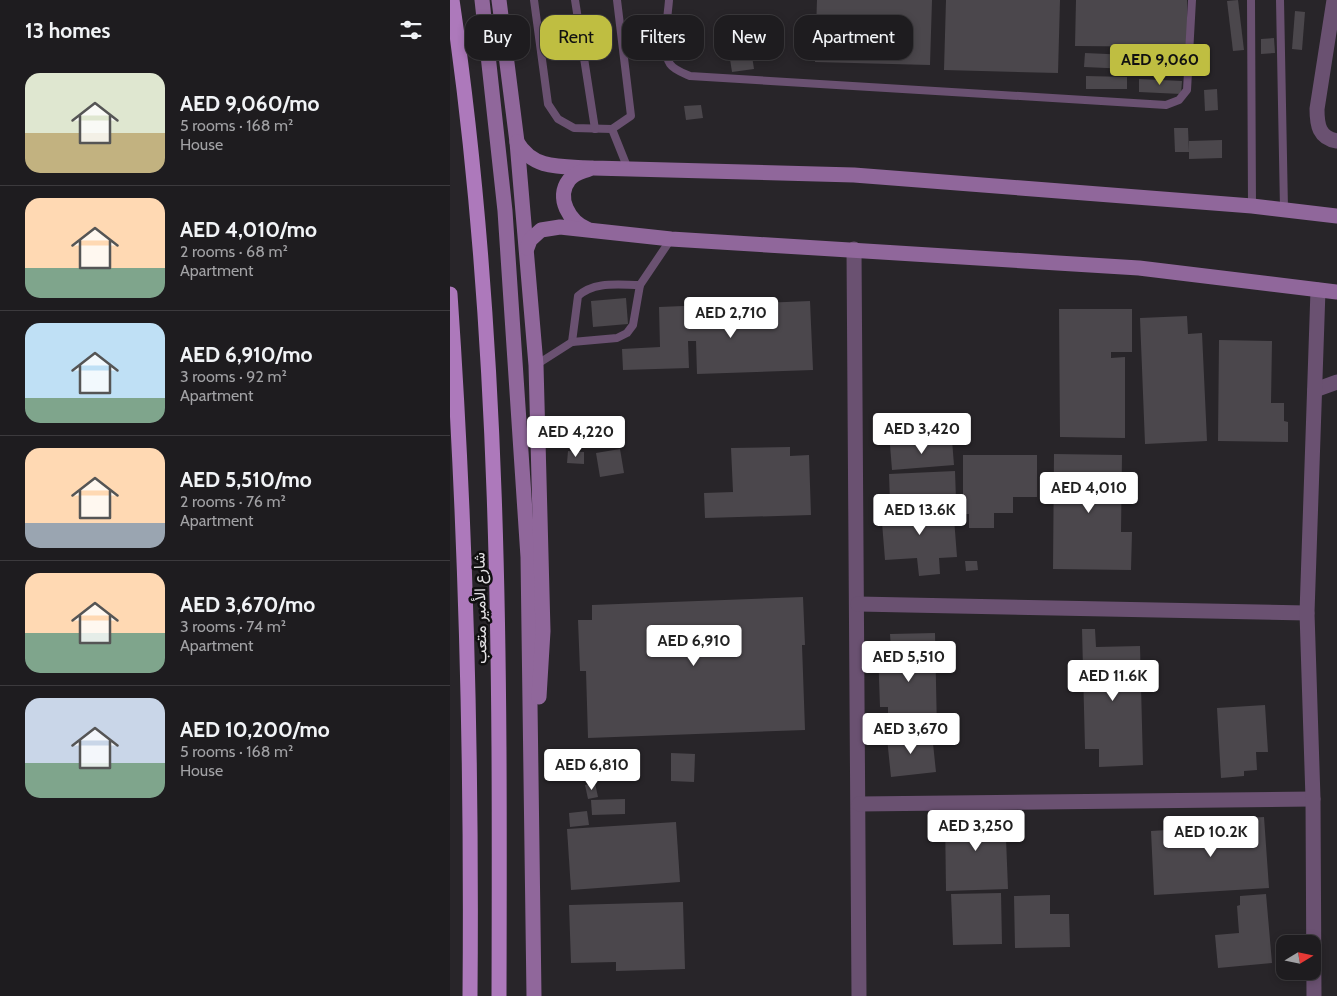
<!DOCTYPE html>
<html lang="en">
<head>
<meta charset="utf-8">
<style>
	:root { --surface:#1e1c1f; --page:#2b292c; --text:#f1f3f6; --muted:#a1a1a4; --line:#3c3a3d; --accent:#bfbe41 }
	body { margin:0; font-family:Cabin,Vazirmatn,sans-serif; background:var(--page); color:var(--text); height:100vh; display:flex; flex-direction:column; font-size:19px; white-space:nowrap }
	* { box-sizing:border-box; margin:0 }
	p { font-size:16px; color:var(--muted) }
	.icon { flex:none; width:28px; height:28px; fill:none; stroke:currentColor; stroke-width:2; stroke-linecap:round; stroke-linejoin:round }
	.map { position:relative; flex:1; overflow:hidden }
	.drawer { display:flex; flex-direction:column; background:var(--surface); width:450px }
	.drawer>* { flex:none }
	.hud { position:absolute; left:15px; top:15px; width:475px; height:45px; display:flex; gap:10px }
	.needle { width:32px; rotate:80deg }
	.buttons { position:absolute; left:826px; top:935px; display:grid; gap:10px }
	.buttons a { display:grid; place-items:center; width:45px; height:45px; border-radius:10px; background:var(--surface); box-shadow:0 2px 8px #0003,0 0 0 1px var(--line); font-size:25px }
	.price { position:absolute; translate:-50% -42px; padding:0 11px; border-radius:5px; background:#fff; color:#222; font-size:16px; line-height:32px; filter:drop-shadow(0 1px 2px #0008) }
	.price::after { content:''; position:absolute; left:50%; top:30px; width:15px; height:11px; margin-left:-8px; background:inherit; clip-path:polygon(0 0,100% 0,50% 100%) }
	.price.active { background:var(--accent); color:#111 }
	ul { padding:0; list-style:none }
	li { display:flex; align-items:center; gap:15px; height:125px; padding:0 25px }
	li+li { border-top:1px solid var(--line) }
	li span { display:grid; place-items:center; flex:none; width:140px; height:100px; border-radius:15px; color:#555 }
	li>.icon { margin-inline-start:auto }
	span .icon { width:60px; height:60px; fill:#fffc; stroke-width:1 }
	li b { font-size:21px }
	h2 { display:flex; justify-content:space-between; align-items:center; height:60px; padding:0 25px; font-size:21px }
	.chip { padding:0 18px; border-radius:15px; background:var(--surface); box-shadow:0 2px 8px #0003,0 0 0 1px var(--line); font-size:18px; line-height:45px }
	.chip.active { background:var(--accent); color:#111 }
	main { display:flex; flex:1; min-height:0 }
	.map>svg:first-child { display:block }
	.building { fill:#4b474c }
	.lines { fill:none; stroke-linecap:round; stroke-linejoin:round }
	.lane { stroke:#6a5171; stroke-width:8 }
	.street { stroke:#6a5171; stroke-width:15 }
	.secondary { stroke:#90679b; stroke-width:15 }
	.primary { stroke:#ad79bb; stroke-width:15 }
	.labels { text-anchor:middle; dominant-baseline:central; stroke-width:5; stroke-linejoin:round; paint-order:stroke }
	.street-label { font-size:16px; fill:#e3e1e4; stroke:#100f10 }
</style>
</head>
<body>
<main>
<section class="drawer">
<h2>13 homes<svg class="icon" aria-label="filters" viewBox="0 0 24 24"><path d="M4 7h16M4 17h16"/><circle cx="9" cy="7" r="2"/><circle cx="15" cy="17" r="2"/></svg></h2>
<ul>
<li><span style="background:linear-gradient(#dfe7d0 60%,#c2b280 0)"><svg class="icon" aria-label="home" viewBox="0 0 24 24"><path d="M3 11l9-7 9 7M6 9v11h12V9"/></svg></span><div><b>AED 9,060/mo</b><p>5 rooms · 168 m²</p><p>House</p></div></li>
<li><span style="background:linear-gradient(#ffd9b3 70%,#7fa58c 0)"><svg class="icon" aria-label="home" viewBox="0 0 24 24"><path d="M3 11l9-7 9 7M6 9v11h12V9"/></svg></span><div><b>AED 4,010/mo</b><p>2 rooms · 68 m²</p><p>Apartment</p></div></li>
<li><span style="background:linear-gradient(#bfe0f5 75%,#7fa58c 0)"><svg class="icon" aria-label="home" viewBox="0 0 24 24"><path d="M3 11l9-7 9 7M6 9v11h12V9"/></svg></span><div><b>AED 6,910/mo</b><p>3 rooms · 92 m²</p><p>Apartment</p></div></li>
<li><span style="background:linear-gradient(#ffd9b3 75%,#9aa5b1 0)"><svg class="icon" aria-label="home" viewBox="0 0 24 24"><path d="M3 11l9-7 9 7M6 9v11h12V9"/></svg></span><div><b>AED 5,510/mo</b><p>2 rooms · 76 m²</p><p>Apartment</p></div></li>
<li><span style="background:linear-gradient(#ffd9b3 60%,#7fa58c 0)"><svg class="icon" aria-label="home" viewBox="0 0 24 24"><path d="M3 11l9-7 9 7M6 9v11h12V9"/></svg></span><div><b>AED 3,670/mo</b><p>3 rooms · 74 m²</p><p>Apartment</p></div></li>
<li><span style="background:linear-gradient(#c9d6e8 65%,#7fa58c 0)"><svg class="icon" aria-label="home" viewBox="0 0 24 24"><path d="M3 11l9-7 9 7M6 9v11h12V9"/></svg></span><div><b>AED 10,200/mo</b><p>5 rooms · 168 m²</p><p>House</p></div></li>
</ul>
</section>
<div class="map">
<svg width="887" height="996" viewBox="0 0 887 996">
	<rect width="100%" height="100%" fill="#282529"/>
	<g class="building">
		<path d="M367 0H482L480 65 365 62Z"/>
		<path d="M496 0H610L608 73 494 70Z"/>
		<path d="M626 0H737V47L625 46Z"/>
		<path d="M788 0 794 50 783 51 777 1Z"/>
		<path d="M845 11 855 12 852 50 842 49Z"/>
		<path d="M824 38 825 53 811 54V39Z"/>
		<path d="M635 53 679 55V69L634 67Z"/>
		<path d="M302 56 304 69 282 72 280 59Z"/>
		<path d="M732 56 733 70 690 73 689 59Z"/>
		<path d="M636 76 677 77V89H636Z"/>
		<path d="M689 79 732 81 731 94 689 92Z"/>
		<path d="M767 89 768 110 755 111 754 90Z"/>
		<path d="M251 105 253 118 236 120 234 106Z"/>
		<path d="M724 128H738L739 152H725Z"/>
		<path d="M772 140V158L739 159V141Z"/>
		<path d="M176 298 178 324 143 327 141 301Z"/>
		<path d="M360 301 363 370 247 374 246 341H238L239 368 173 370 172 349 210 347 209 307Z"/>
		<path d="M609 309H682V352H661V358L675 357V438L610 437Z"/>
		<path d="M737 316 738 334 752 333 757 441 695 444 690 318Z"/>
		<path d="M769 340 822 341 821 403H834V421L838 422V442L768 441Z"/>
		<path d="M502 440 504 465 442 470 440 445Z"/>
		<path d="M340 447V456L359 455 361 515 255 518 254 493 283 492 281 448Z"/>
		<path d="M170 449 174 473 150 477 146 453Z"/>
		<path d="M118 451 134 452V464L117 463Z"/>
		<path d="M604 454 672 455 671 532H682L681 570 603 569Z"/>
		<path d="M513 455H587V497H563V513H544V528H519V514H513Z"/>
		<path d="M505 471 506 500 440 502 439 474Z"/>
		<path d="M503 505 507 557 489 558 490 574 469 576 467 558 435 560 431 510Z"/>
		<path d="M515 561H527L528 570 516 571Z"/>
		<path d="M353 597 355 645H352L355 730 138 738 136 671H130L128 620H142V605Z"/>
		<path d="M632 629H645L646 647 690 646 693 765 649 767V749H635Z"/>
		<path d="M485 633 487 732 438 733V707H430L428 650H441L440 634Z"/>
		<path d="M815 705 818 752H806L807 770 794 771V776L771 778 767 708Z"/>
		<path d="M482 734 486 772 441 777 437 738Z"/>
		<path d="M221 753 245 754 244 782 221 781Z"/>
		<path d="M179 758 180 770 146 773 145 761Z"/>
		<path d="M145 783 148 797 138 799 135 785Z"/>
		<path d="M175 799V814L142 815 141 800Z"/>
		<path d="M137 811 139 825 120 827 119 813Z"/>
		<path d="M555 813 558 889 496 891 495 814Z"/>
		<path d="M814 817 819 888 704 895 701 831 764 827 763 820Z"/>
		<path d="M226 822 230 882 121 890 117 829Z"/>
		<path d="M551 893 552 944 503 945 501 894Z"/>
		<path d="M816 894 822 963 768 968 765 935 789 933 787 906 790 905V896Z"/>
		<path d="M600 895V914H619L620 947 565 948 564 896Z"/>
		<path d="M233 902 235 969 166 971V962L121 963 119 905Z"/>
	</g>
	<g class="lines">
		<g class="lane">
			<path d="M84 0 98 104 108 119 124 128 162 129 181 116 167 0"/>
			<path d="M125 0 145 129"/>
			<path d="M219 0C218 16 211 51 220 64 224 70 233 73 240 76L716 105 729 100 737 90 742 0"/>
			<path d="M801 0 802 206"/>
			<path d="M830 0 834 209"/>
			<path d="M162 129 178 169"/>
			<path d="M122 342 128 296C145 281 168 285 190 285"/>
			<path d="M86 365 122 342 167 338 177 333 183 325 190 285 221 239"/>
		</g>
		<g class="street">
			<path d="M884 0 867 109C867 125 869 138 887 141"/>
			<path d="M404 249 409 996"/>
			<path d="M865 390 887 382"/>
			<path d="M408 604 857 613"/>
			<path d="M409 804 863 799"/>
			<path d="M864 996 863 799 857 613 868 290"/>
		</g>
		<g class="secondary">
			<path d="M32 0 55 211 78 557 84 996"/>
			<path d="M49 0 67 142 86 365 93 631 89 697"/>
			<path d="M67 142C84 171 113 166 143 168L404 175 802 206 887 216"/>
			<path d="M137 229C120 222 105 198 119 180 124 173 132 172 139 169"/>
			<path d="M77 248 80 240 91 230 110 227 221 239 689 268 887 292"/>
		</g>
		<g class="primary">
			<path d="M2 0C51 330 50 664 49 996"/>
			<path d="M0 294C16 527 22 762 20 996"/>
		</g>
	</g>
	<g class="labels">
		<g class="street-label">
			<text transform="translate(30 608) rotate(-91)">شارع الأمير متعب</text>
		</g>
	</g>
</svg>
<div class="buttons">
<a><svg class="needle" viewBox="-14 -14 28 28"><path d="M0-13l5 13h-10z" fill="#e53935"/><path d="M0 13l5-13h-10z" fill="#a1a1a4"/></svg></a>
</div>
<b class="price active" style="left:710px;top:86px">AED 9,060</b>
<b class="price" style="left:281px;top:339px">AED 2,710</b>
<b class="price" style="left:472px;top:455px">AED 3,420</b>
<b class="price" style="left:126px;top:458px">AED 4,220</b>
<b class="price" style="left:639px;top:514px">AED 4,010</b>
<b class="price" style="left:470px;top:536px">AED 13.6K</b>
<b class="price" style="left:244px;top:667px">AED 6,910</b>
<b class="price" style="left:459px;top:683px">AED 5,510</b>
<b class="price" style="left:663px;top:702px">AED 11.6K</b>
<b class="price" style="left:461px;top:755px">AED 3,670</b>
<b class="price" style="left:142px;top:791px">AED 6,810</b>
<b class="price" style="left:526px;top:852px">AED 3,250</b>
<b class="price" style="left:761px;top:858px">AED 10.2K</b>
<div class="hud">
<a class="chip">Buy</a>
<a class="chip active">Rent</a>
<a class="chip">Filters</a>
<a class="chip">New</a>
<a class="chip">Apartment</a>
</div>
</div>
</main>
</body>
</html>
